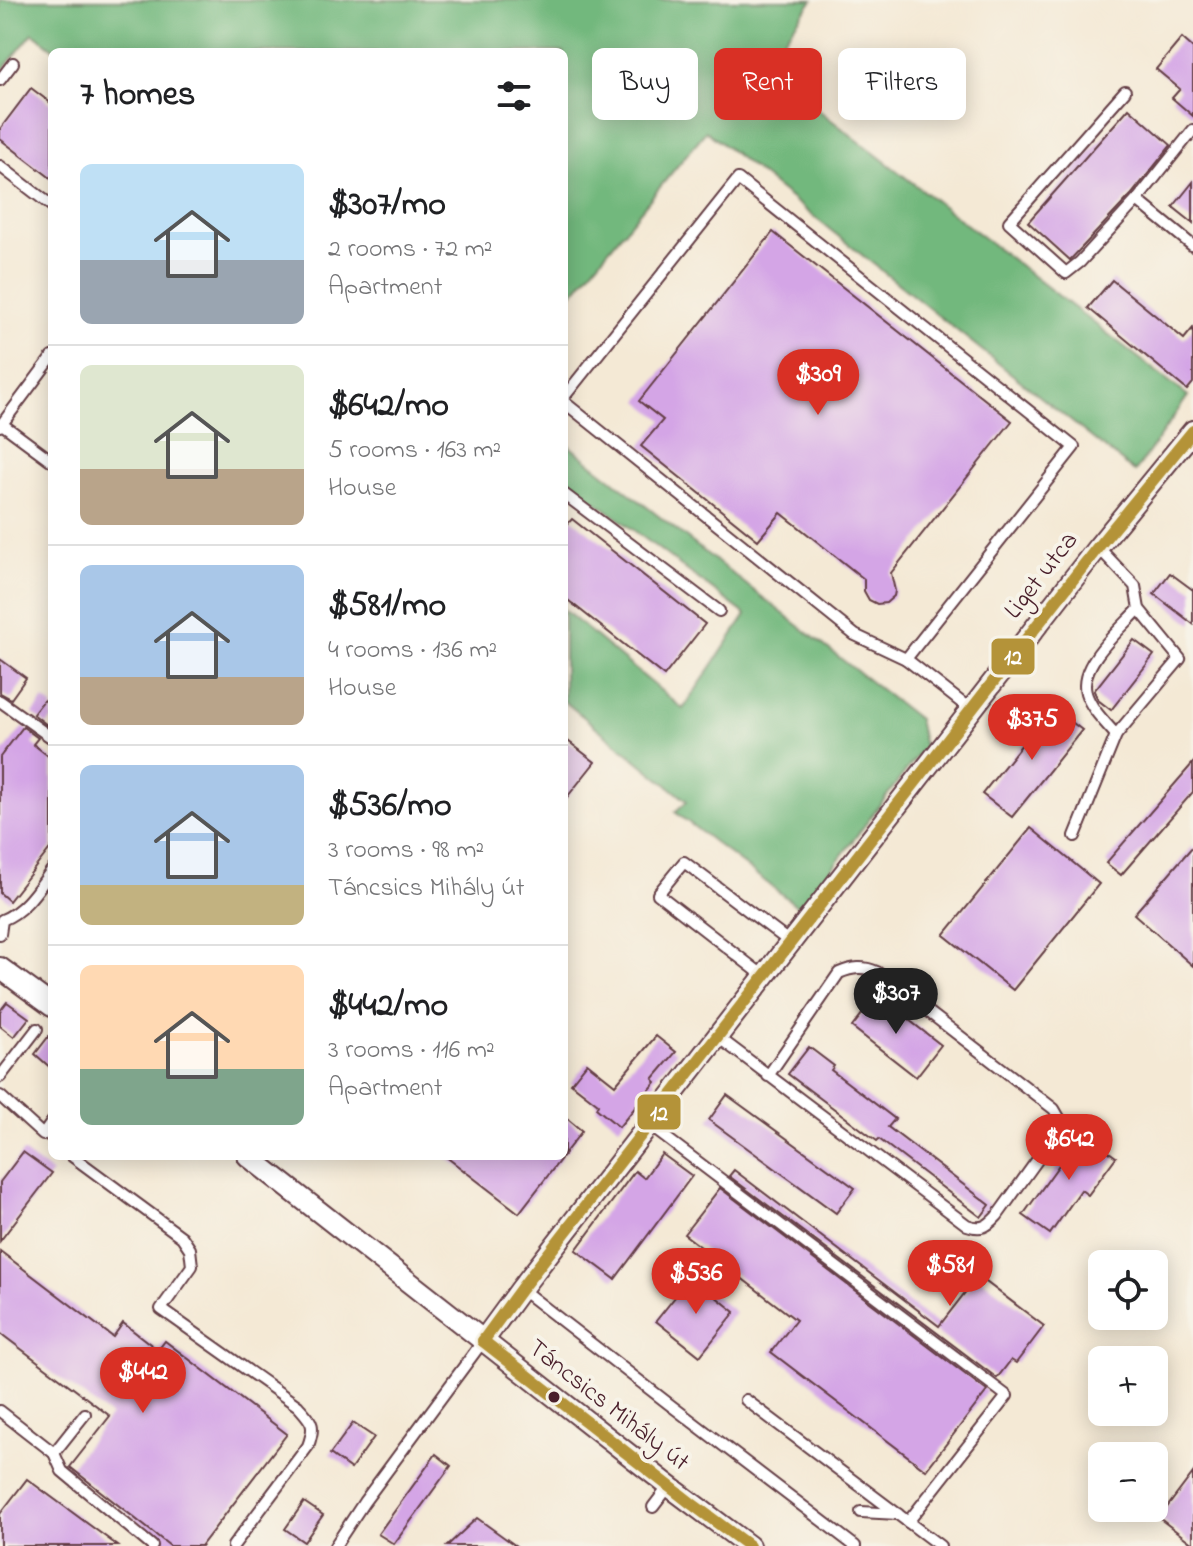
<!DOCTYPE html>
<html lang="en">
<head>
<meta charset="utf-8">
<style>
	:root { --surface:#fff; --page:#f6f6f6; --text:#202124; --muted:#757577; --line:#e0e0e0; --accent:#d93025 }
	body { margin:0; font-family:"Indie Flower",sans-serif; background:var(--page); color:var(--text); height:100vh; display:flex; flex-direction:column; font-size:30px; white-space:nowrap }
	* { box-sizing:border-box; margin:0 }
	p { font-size:26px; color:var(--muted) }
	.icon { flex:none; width:44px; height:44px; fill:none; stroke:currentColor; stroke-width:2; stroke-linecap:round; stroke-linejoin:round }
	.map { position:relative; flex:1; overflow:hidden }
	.panel { position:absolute; left:48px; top:48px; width:520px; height:1112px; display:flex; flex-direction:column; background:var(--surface); border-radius:12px; box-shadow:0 4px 20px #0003 }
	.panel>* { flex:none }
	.top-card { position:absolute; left:592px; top:48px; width:480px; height:72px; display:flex; gap:16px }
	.tools { position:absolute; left:1088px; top:1250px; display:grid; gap:16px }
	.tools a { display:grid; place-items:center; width:80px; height:80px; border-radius:12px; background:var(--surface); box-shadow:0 4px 20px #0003; font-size:40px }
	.price { position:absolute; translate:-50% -68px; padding:0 18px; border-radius:28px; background:var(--accent); color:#fff; font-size:26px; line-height:52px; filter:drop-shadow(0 2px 4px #0008) }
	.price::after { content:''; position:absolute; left:50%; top:48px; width:24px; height:18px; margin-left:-12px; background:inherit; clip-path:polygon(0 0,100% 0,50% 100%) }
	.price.on { background:#222; color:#fff }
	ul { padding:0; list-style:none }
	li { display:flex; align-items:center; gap:24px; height:200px; padding:0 32px }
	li+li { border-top:2px solid var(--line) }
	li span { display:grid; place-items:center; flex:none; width:224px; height:160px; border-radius:12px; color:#555 }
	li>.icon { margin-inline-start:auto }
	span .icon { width:96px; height:96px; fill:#fffc; stroke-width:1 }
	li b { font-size:34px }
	h2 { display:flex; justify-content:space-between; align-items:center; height:96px; padding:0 32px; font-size:34px }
	.pill { padding:0 28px; border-radius:12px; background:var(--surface); box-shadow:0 4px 20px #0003; font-size:28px; line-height:72px }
	.pill.on { background:var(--accent); color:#fff }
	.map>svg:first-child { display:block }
	.forest { fill:#72b87d; stroke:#5e6c54; stroke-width:2 }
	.building { fill:#d4a5e6 }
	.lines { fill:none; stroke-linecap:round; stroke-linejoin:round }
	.service-casing { stroke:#643d44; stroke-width:14 }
	.minor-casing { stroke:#643d44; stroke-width:24 }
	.service { stroke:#fff; stroke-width:10 }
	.minor { stroke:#fff; stroke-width:20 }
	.bus-1-casing { stroke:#f7f3e8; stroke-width:18 }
	.bus-1 { stroke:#b49339; stroke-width:12 }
	.bus-dot { fill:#4a1f2b; stroke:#f7f3e8; stroke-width:3 }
	.labels { text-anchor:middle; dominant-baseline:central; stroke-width:8; stroke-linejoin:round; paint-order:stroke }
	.street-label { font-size:26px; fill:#4a1f2b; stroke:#f7f3e8 }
	.line-badge { stroke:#f7f3e8; stroke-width:3 }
	.badge-label { font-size:22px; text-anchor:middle; font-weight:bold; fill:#fff }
</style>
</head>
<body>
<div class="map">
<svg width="1193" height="1546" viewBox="0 0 1193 1546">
	<rect width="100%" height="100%" fill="#f7f3e8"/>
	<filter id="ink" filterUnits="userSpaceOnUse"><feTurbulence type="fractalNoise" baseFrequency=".0125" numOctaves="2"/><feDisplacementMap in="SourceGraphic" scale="16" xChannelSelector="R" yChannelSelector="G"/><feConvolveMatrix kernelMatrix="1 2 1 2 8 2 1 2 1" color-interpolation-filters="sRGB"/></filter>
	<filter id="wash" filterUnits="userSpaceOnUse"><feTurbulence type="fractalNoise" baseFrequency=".006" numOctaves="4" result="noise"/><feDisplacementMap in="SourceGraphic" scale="32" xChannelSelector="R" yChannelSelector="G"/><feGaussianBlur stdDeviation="1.8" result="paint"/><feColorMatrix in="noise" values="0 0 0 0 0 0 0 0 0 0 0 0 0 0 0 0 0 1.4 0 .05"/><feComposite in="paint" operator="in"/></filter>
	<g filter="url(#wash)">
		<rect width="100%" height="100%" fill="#f4e9d5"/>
		<g class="forest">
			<path d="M0 0H813L763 67 1188 396 1135 472 706 131 564 304V52H58L33 33 0 73Z"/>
			<path d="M564 442 918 719 924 747 801 909 675 812 687 801 564 701V610L683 709 746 615 599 504 564 481Z"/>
		</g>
		<g id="blocks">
			<g class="building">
				<path d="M1182 38 1193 48V116L1172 98 1180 89 1156 69Z"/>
				<path d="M31 88 52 104V179L0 139V129Z"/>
				<path d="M1129 108 1171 145 1131 195 1070 260 1028 222Z"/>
				<path d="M1193 182V223L1173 207Z"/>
				<path d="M773 232 1012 421 891 573 895 591 894 596 886 603 877 604 869 600 864 591V579L781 513 758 540 641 446 663 420 639 401Z"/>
				<path d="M1112 280 1184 339 1193 328V383L1187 390 1088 308Z"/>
				<path d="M572 519 705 624 664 676 564 597V528Z"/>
				<path d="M1170 573 1193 590V624L1154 594Z"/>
				<path d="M1134 640 1154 655 1111 710 1098 700 1094 691Z"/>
				<path d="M0 659 26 678 11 699 0 693Z"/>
				<path d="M44 700 52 706V719L47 725 33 714Z"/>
				<path d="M1052 707 1082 730 1012 817 982 794Z"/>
				<path d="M23 727 38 738 33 744 52 759V846L9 901 0 893V757Z"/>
				<path d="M564 738 595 762 564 801Z"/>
				<path d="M1193 763V792L1121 875 1106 863Z"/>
				<path d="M1031 828 1099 884 1013 990 944 935Z"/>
				<path d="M1193 846V966L1134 914Z"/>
				<path d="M877 995 941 1045 916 1077 852 1027Z"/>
				<path d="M7 1002 29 1018 14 1037 0 1026V1011Z"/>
				<path d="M52 1032V1069L35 1054Z"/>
				<path d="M656 1036 676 1052 653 1079 656 1082 619 1127 596 1108 598 1104 571 1083 587 1063 615 1085Z"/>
				<path d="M809 1047 834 1066 831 1070 895 1119 888 1127 990 1205 981 1217 879 1139 877 1141 788 1074Z"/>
				<path d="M727 1095 855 1188 836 1213 709 1120Z"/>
				<path d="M564 1116 582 1131 564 1154Z"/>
				<path d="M1082 1133 1116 1157 1088 1195 1081 1190 1050 1234 1023 1215Z"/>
				<path d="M23 1152 52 1173 0 1241V1182Z"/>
				<path d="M662 1154 692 1176 615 1279 576 1250 635 1171 644 1178Z"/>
				<path d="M445 1156H563L519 1213Z"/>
				<path d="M734 1170 939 1326 978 1276 1044 1326 1016 1363 1011 1360 997 1378 729 1176Z"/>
				<path d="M720 1188 987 1391 926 1470 771 1352 796 1320 684 1234Z"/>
				<path d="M0 1251 113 1337 123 1323 158 1350 165 1341 287 1434 201 1546H170L70 1467 110 1416 0 1333Z"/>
				<path d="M691 1277 735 1312 700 1356 656 1321Z"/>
				<path d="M353 1423 374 1437 351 1469 330 1454Z"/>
				<path d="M436 1454 451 1466 394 1544 378 1534Z"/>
				<path d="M1193 1473V1544L1159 1518Z"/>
				<path d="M27 1479 118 1546H0V1514Z"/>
				<path d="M304 1502 323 1515 304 1542 285 1529Z"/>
				<path d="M477 1518 516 1546H447Z"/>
			</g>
		</g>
	</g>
	<g filter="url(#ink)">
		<use href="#blocks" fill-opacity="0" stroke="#643d44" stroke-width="2"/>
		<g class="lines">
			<g class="service-casing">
				<g id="service">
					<path d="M0 80 13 63"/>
					<path d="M1125 91 1009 222 1066 273 1080 262 1137 200"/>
					<path d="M1193 130 1137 200 1193 246"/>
					<path d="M0 166 52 206"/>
					<path d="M564 397 738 179 1074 447 906 659"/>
					<path d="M564 402 855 635 906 659 971 710"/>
					<path d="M2 424 52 357"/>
					<path d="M0 426 2 424 52 461"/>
					<path d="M564 494 719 611"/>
					<path d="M0 701 52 738"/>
					<path d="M1116 735C1105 722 1091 709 1086 693 1078 664 1121 629 1139 609"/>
					<path d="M1075 836 1116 735 1180 659 1139 609 1135 586 1098 547"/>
					<path d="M0 934 2 920C25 911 38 889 52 870"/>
					<path d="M765 977 658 894 684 862 791 943"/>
					<path d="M718 1037 967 1225C981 1230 987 1227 997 1216L1061 1127V1121L1054 1109 877 972C864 966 853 967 839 973L768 1076"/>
					<path d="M0 1077 37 1029"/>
					<path d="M0 1096 43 1135 52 1122"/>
					<path d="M649 1125 1007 1396 908 1522"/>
					<path d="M72 1156 182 1237 190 1249 192 1266 161 1309 298 1406C312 1422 316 1424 308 1446L233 1546"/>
					<path d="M521 1289 669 1404 855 1546"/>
					<path d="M746 1400 940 1546"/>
					<path d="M0 1411 54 1453 85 1414"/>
					<path d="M54 1453 62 1471 152 1546"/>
					<path d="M653 1507 669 1486"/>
					<path d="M861 1512 898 1514"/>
					<path d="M335 1546 364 1502 483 1341"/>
				</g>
			</g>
			<g class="minor-casing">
				<g id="minor">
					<path d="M0 968 52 1006"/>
					<path d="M248 1156 669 1486 749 1546"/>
					<path d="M483 1341 521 1289 1098 547 1193 431"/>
				</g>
			</g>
			<use href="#service" class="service"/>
			<use href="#minor" class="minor"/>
			<g class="bus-1-casing">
				<g id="bus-1">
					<path d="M483 1341 521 1289 1098 547 1193 431"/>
					<path d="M483 1341 692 1504 749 1546"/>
				</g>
			</g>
			<use href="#bus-1" class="bus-1"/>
		</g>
	</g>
	<circle class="bus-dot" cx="554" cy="1397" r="7"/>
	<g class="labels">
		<g class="street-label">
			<text transform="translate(1042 576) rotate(-52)">Liget utca</text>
			<text transform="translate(608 1406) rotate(38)">Táncsics Mihály út</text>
		</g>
	</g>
	<g class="line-badge">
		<rect x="990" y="637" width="46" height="39" rx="8" fill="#b49339"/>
		<rect x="636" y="1093" width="46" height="38" rx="8" fill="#b49339"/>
	</g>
	<g class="badge-label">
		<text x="1013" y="664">12</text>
		<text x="659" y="1120">12</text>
	</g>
</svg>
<div class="tools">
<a><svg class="icon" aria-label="locate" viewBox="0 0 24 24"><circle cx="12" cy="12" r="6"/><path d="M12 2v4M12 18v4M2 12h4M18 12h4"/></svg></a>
<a>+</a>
<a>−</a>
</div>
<b class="price" style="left:818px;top:417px">$309</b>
<b class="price" style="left:1032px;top:762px">$375</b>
<b class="price on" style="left:896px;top:1036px">$307</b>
<b class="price" style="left:1069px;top:1182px">$642</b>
<b class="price" style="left:950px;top:1308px">$581</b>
<b class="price" style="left:696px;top:1316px">$536</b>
<b class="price" style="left:143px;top:1415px">$442</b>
<div class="top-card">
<a class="pill">Buy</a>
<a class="pill on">Rent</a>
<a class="pill">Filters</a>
</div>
<section class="panel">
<h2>7 homes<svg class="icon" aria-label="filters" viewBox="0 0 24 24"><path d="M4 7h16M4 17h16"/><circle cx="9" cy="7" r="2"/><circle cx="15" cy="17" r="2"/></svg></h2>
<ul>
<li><span style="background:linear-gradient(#bfe0f5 60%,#9aa5b1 0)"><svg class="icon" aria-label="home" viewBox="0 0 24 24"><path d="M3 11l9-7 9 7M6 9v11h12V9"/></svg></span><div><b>$307/mo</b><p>2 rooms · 72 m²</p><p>Apartment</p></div></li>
<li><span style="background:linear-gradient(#dfe7d0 65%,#b9a48a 0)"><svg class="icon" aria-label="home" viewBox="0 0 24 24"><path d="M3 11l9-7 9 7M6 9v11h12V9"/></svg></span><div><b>$642/mo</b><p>5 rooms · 163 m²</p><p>House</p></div></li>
<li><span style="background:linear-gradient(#a9c7e8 70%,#b9a48a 0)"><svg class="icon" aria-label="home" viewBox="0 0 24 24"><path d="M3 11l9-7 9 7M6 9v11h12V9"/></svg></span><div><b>$581/mo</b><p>4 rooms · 136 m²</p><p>House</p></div></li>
<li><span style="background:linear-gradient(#a9c7e8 75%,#c2b280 0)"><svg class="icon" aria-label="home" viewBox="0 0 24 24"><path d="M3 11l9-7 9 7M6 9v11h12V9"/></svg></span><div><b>$536/mo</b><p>3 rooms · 98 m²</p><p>Táncsics Mihály út</p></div></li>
<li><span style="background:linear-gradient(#ffd9b3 65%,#7fa58c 0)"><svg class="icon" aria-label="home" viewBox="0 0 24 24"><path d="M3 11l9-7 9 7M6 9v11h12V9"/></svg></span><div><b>$442/mo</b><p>3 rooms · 116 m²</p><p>Apartment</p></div></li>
</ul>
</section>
</div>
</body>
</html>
